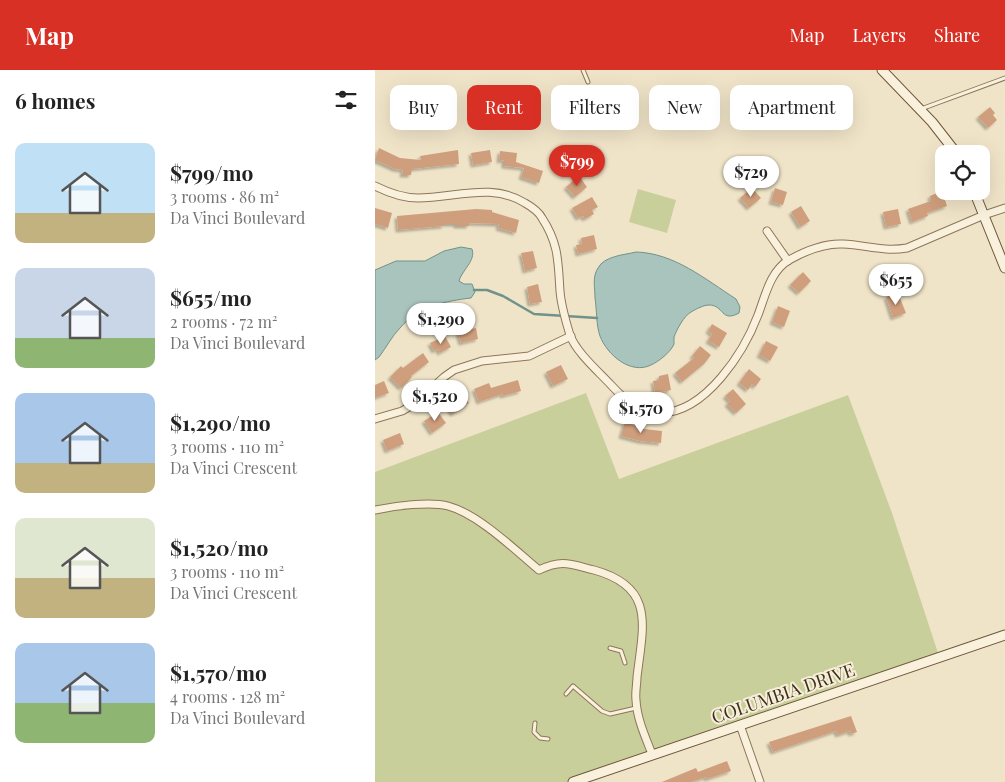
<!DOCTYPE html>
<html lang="en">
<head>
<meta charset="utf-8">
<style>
	:root { --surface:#fff; --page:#f6f6f6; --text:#222; --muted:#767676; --accent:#d93025 }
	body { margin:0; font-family:"Playfair Display",serif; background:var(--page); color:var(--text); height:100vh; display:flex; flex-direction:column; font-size:19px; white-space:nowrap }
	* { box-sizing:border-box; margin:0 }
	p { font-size:16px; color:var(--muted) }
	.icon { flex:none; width:28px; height:28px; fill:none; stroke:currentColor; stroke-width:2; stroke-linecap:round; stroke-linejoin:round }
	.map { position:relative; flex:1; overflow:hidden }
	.panel { display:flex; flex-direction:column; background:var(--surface); width:375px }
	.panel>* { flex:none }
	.hud { position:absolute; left:15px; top:15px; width:475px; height:45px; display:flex; gap:10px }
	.buttons { position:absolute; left:560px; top:75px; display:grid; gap:10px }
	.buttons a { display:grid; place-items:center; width:55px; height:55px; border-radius:10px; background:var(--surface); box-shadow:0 5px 20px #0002; font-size:25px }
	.price { position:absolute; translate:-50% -42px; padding:0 11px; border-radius:18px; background:#fff; color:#222; font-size:16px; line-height:32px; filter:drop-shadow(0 1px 2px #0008) }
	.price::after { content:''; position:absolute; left:50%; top:30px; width:15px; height:11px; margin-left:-8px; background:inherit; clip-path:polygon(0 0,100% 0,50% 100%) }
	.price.selected { background:var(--accent); color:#fff }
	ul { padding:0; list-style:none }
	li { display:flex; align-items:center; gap:15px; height:125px; padding:0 15px }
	li span { display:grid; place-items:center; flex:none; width:140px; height:100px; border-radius:10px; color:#555 }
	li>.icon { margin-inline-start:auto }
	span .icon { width:60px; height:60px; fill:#fffc; stroke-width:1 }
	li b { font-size:21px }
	h2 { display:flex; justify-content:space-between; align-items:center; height:60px; padding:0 15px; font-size:21px }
	.tag { padding:0 18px; border-radius:10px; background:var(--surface); box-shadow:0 5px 20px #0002; font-size:18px; line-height:45px }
	.tag.selected { background:var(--accent); color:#fff }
	header { display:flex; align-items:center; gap:30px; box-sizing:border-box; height:70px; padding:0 25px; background:var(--accent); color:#fff }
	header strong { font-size:24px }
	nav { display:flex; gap:28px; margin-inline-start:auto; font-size:18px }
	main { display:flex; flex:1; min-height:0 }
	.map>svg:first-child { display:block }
	.green { fill:#c9cf9b }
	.water { fill:#a9c4bc; stroke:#6f938a }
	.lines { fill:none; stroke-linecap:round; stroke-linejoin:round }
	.stream { stroke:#6f938a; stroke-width:2.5 }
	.building { fill:#cf9f7d; filter:url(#shadow) }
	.lane-casing { stroke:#8d765c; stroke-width:5 }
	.street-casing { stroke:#8d765c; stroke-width:9 }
	.secondary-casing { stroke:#6f573f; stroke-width:11 }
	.lane { stroke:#faf1dc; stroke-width:3 }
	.street { stroke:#faf1dc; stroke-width:7 }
	.secondary { stroke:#faf1dc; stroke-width:9 }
	.labels { text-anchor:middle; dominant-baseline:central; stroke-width:4; stroke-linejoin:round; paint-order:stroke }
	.street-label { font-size:18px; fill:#3d2e20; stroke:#f7eed8 }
</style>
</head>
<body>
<header>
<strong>Map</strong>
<nav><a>Map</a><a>Layers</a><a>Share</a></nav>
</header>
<main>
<section class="panel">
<h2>6 homes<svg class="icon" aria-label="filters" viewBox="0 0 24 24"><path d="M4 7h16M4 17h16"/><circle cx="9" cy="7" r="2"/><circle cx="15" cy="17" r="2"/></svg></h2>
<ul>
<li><span style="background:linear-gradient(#bfe0f5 70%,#c2b280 0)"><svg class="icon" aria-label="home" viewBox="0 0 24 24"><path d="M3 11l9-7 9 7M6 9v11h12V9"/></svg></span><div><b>$799/mo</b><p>3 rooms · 86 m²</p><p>Da Vinci Boulevard</p></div></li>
<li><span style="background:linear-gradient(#c9d6e8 70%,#8fb573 0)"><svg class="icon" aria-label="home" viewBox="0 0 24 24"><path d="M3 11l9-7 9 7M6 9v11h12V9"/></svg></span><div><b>$655/mo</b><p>2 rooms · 72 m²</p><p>Da Vinci Boulevard</p></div></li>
<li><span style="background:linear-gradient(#a9c7e8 70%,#c2b280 0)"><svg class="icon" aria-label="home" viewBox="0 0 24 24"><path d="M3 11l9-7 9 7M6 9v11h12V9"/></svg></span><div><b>$1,290/mo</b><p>3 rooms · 110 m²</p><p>Da Vinci Crescent</p></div></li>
<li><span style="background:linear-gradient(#dfe7d0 60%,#c2b280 0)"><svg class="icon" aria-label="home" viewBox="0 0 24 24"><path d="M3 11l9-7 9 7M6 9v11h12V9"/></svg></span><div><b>$1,520/mo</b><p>3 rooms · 110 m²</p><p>Da Vinci Crescent</p></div></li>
<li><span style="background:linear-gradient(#a9c7e8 60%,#8fb573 0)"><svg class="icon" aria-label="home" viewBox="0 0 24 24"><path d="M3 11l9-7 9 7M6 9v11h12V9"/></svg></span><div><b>$1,570/mo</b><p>4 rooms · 128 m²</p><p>Da Vinci Boulevard</p></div></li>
</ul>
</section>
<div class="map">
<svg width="630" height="712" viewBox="0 0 630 712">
	<defs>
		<filter id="shadow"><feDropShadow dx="-2.5" dy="2.5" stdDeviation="1" flood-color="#0004"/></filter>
	</defs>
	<rect width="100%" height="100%" fill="#f0e4c8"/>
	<g class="green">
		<path d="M263 119 301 130 292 163 254 152Z"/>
		<path d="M211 323 244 409 473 325 517 443 564 586 370 648 257 693 199 712H0V402Z"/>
	</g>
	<g class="water">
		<path d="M86 177 97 179C101 191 87 200 84 211L89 214H97L100 222 96 228C70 231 43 237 25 258 17 266 11 278 4 287L0 290V200L21 191H50L69 181Z"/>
		<path d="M261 182C299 183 330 209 361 229L365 237 364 243C346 253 349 235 334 235 329 235 321 239 316 242 309 246 302 259 299 267 299 270 299 272 299 274 296 282 283 292 276 295 256 305 232 285 225 266 221 255 222 241 220 228 220 218 217 207 223 198 229 186 249 185 261 182Z"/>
	</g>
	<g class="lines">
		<path class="stream" d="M99 220H112L128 226 159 244 222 248"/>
	</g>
	<g class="building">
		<path d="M615 37 620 43 618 45 622 50 613 58 603 47Z"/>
		<path d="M4 78 25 88 46 90 45 86 83 80 84 94 37 99 36 105H27L28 100 20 99 0 90Z"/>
		<path d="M115 80 117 92 98 95 96 83Z"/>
		<path d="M125 81 142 83 141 92 168 101 164 113 146 107 149 98 129 96V90L124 91Z"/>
		<path d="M204 106 212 117 200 127 191 117Z"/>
		<path d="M377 118 386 128 374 138 365 128Z"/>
		<path d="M400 118 412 122 408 135 396 132Z"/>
		<path d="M567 121 572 136 552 143 553 146 537 152 533 139 556 131 555 126Z"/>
		<path d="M217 127 223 137 217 140 219 144 210 149 208 146 203 148 197 138Z"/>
		<path d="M426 136 435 151 425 157 416 142Z"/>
		<path d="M0 138 17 143 13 158 0 154Z"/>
		<path d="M101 139 117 140V142L144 150 141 163 123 158 124 154 94 153V156H81V154H69V156L23 160 22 146Z"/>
		<path d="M523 139 526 154 511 157 508 142Z"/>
		<path d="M219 165 222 179 203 184 201 175 207 174 206 168Z"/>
		<path d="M158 181 162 198 150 201 146 183Z"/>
		<path d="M428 202 436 211 424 223 415 215Z"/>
		<path d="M163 214 167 232 155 234 152 217Z"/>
		<path d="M520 224 522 229 525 228 531 243 518 248 511 227Z"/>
		<path d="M403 236 415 241 409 257 397 252Z"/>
		<path d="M337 254 352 263 344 277 333 271 337 264 333 261Z"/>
		<path d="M101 258 103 269 86 273 83 262Z"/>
		<path d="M70 266 76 277 65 283 63 279 59 281 55 273Z"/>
		<path d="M391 271 403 277 395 291 384 285Z"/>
		<path d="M325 276 336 285 329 294 307 312 300 303 319 288 317 286Z"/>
		<path d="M48 283 54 292 36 306 37 307 26 318 15 307 26 296 28 298Z"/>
		<path d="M186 295 193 309 178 316 171 302Z"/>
		<path d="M374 299 386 309 380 317 377 314 373 320 364 313Z"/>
		<path d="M293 304 296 320 280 323 278 311 284 310V306Z"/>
		<path d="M143 310 146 321 128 326 127 324 104 332 99 319 114 313 116 318Z"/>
		<path d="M9 311 14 323 0 328V315Z"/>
		<path d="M358 319 371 334 361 343 352 334 355 331 350 326Z"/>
		<path d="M87 323 94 333 78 344 71 334Z"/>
		<path d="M63 342 71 353 57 363 49 351Z"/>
		<path d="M250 352 262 356 261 358 287 361 286 373 265 371 246 366Z"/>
		<path d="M25 363 29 374 12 381 8 370Z"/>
		<path d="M476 646 482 662 476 664 475 661 463 665 461 661 398 682 394 672Z"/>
		<path d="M352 691 356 701 332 709 331 707 316 712H287L321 698 323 702Z"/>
	</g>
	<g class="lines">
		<g class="lane-casing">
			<g id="lane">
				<path d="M208 0 213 12"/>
				<path d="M546 39 630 8"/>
				<path d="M235 578 246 581 250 593"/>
				<path d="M191 624 198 616 227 641 235 644 261 638"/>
				<path d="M160 653 159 662 165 668 173 669"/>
			</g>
		</g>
		<g class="street-casing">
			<g id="street">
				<path d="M0 116C14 123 28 128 43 128 80 128 117 112 150 133 157 137 164 142 167 148 184 174 183 192 185 221 186 234 191 252 195 265 201 282 223 301 236 315 250 330 264 343 286 343 331 342 369 282 383 245 390 227 395 201 414 190 430 181 450 173 468 174 491 175 508 182 532 178L609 145 630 138"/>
				<path d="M392 161 413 191"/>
				<path d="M0 349 27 341 39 334 69 307 79 300 107 291 154 286 196 266"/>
				<path d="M0 440C19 436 55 431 73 436 103 444 139 479 164 500 187 489 195 494 219 500 281 517 268 556 262 607 262 614 260 622 261 630 262 649 270 666 277 684"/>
				<path d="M365 655 385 712"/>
			</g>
		</g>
		<g class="secondary-casing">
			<g id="secondary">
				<path d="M507 0 557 52 582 84"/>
				<path d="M599 121 630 198"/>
				<path d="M198 712 630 565"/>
			</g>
		</g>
		<use href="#lane" class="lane"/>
		<use href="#street" class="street"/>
		<use href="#secondary" class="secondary"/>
	</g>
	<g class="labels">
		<g class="street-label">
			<text transform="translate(408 623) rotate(-19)">COLUMBIA DRIVE</text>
		</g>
	</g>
</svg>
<div class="buttons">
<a><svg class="icon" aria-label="locate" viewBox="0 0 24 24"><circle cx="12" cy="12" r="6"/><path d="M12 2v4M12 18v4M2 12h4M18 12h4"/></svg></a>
</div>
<b class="price selected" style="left:202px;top:117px">$799</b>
<b class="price" style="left:376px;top:128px">$729</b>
<b class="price" style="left:521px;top:236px">$655</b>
<b class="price" style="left:66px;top:275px">$1,290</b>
<b class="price" style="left:60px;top:352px">$1,520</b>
<b class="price" style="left:266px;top:364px">$1,570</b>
<div class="hud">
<a class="tag">Buy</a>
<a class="tag selected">Rent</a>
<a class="tag">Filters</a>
<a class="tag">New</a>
<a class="tag">Apartment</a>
</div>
</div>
</main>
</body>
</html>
